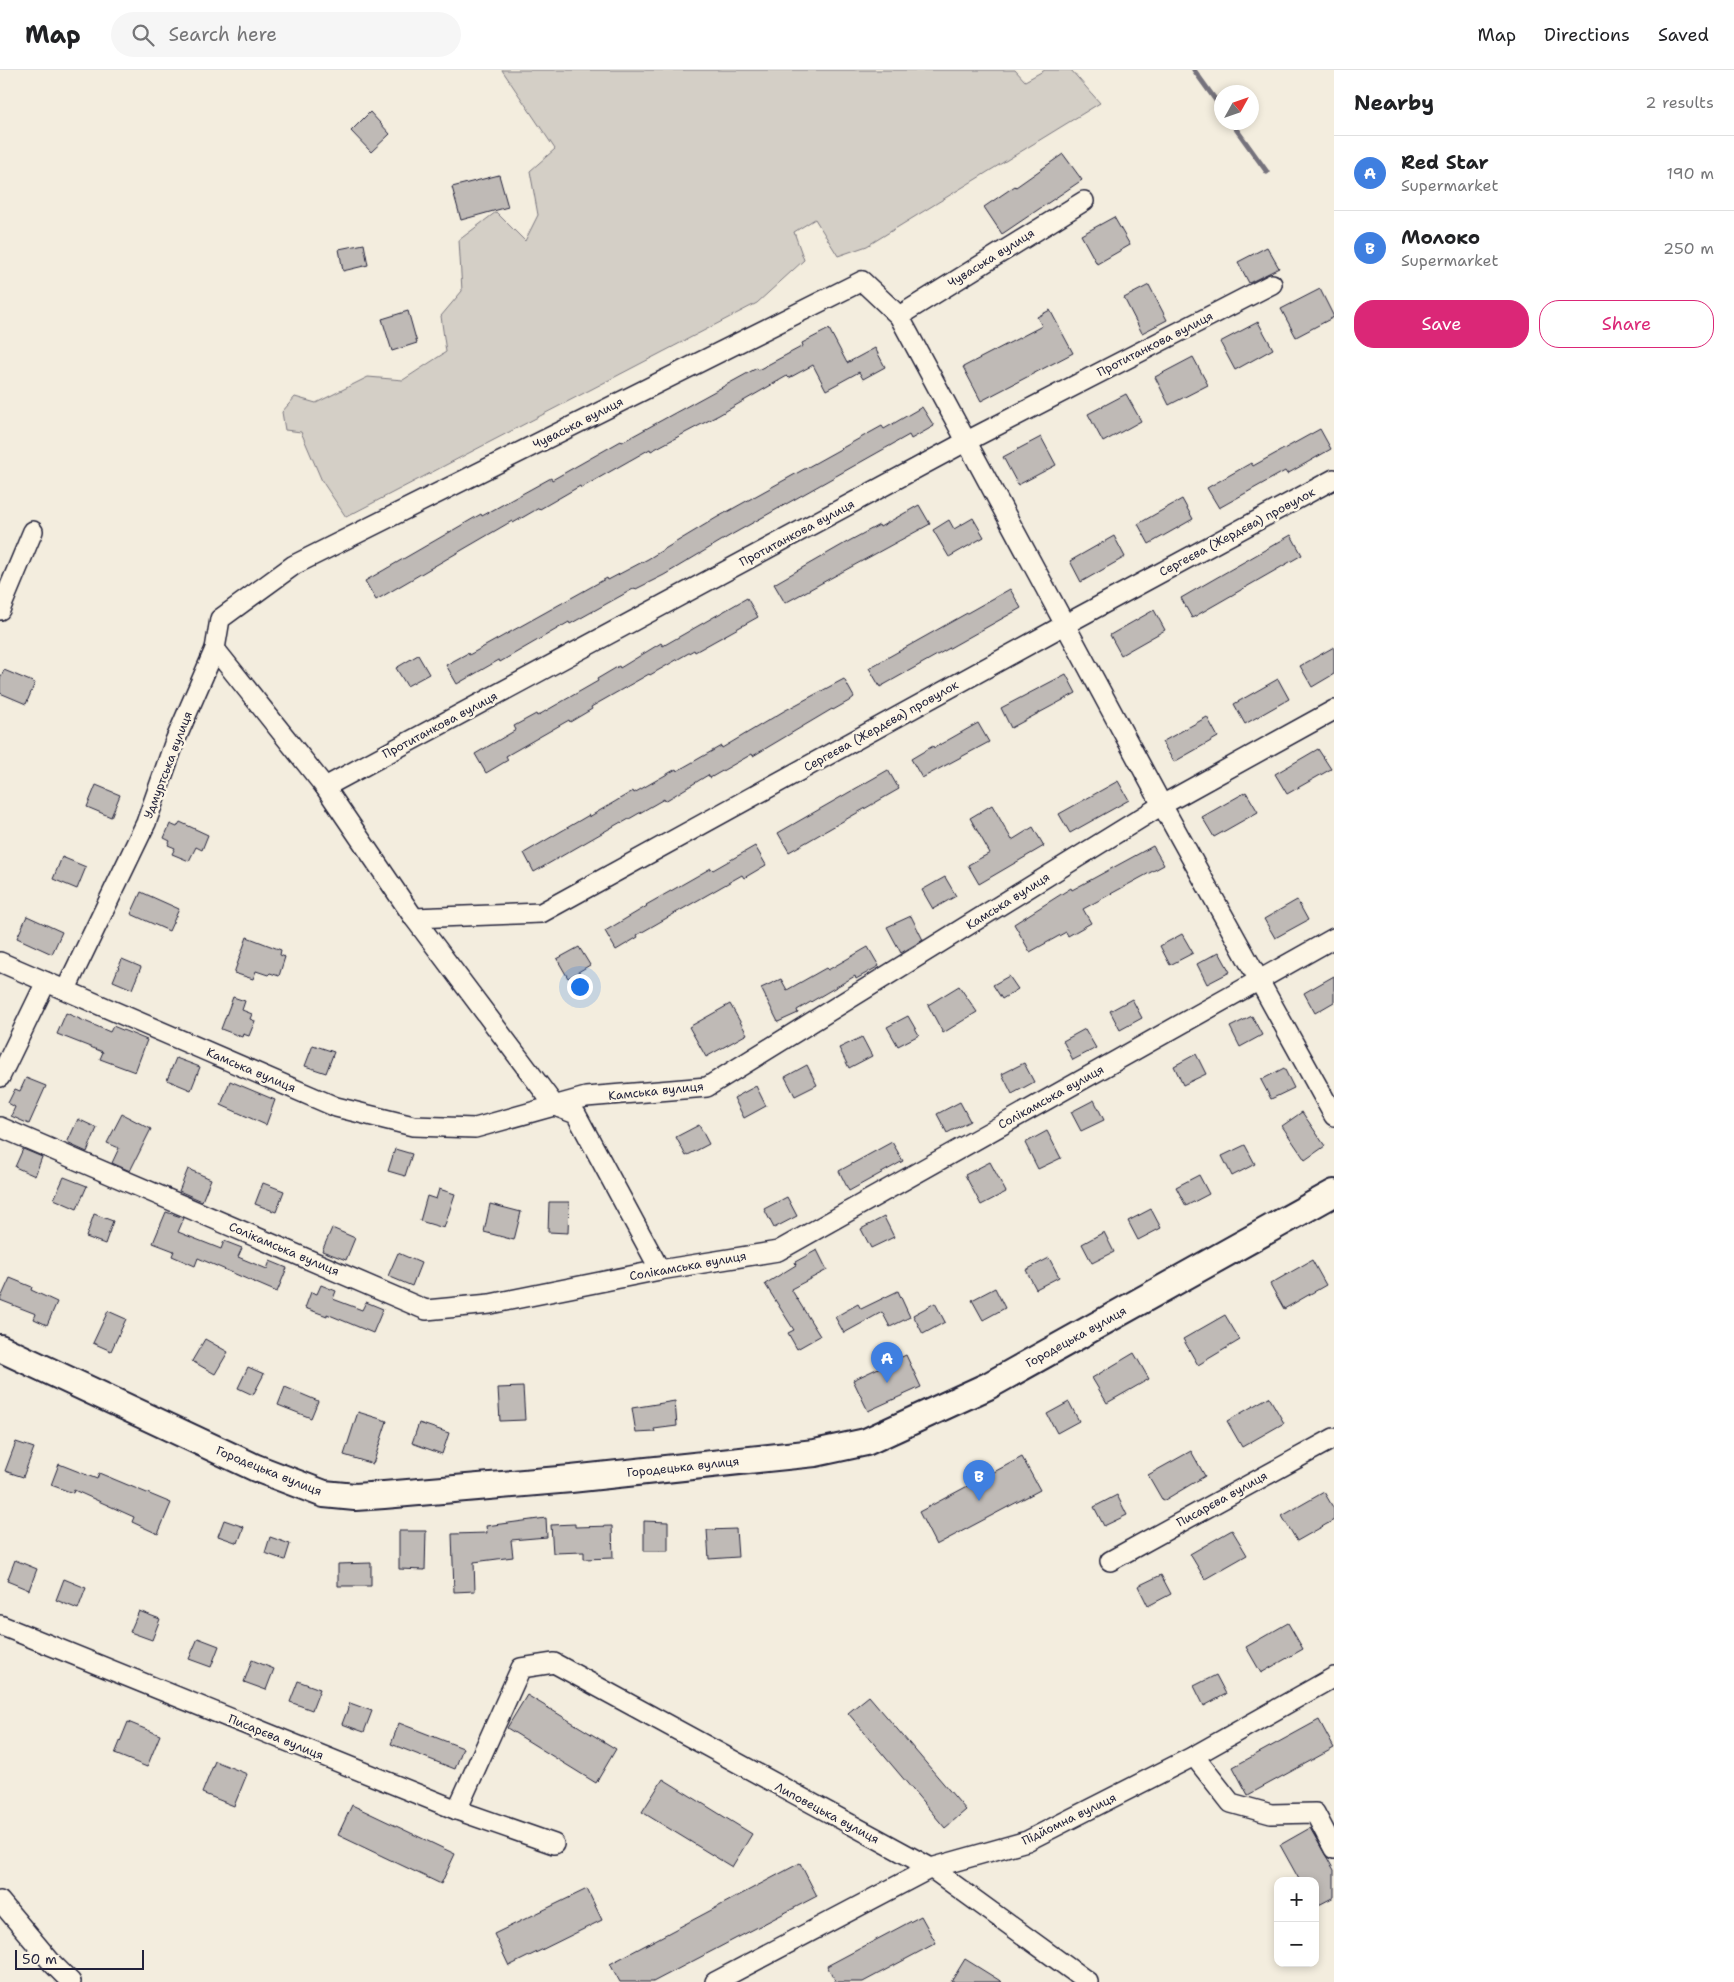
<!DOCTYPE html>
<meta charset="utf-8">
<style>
body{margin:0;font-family:"Shantell Sans",sans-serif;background:#f6f6f6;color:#202124}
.controls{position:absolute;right:15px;bottom:15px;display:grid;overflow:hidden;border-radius:10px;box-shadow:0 2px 8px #0003}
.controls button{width:45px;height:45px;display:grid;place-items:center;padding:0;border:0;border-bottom:1px solid #e0e0e0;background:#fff;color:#202124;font:25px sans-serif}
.compass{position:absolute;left:1214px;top:15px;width:45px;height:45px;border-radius:50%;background:#fff;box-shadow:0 2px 8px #0003;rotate:50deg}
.scale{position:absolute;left:15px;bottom:12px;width:129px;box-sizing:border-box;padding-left:5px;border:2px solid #22223b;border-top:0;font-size:14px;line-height:18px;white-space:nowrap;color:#22223b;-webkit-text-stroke:4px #fcf5e5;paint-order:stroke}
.you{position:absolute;left:579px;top:916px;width:18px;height:18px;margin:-12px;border:4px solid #fff;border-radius:50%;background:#1a73e8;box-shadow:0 0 0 8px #1a73e833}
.badge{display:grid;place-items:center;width:32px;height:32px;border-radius:50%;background:#db2777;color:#fff;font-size:16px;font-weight:700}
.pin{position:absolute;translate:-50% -41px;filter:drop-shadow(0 1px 2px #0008)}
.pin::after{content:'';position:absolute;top:26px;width:18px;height:15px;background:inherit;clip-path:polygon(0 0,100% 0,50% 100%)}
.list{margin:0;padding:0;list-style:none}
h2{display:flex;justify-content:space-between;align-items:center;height:65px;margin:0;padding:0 20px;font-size:21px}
h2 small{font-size:16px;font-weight:400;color:#757577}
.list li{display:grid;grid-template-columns:32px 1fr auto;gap:15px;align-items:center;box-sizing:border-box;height:75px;padding:0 20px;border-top:1px solid #e0e0e0}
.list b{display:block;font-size:19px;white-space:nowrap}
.list p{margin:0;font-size:16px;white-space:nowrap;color:#757577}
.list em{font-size:16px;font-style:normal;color:#757577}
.actions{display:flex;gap:10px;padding:15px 20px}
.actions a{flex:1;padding:11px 0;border:1px solid #db2777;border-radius:20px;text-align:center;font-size:18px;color:#db2777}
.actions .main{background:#db2777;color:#fff}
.icon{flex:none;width:28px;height:28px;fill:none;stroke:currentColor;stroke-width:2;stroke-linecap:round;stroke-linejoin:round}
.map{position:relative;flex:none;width:1334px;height:1912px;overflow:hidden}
header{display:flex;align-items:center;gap:30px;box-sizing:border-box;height:70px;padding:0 25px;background:#fff;border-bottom:1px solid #e0e0e0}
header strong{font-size:24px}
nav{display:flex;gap:28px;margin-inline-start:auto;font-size:18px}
.search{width:350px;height:45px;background:#f6f6f6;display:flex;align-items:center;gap:12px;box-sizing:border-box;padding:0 18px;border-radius:28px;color:#757577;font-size:19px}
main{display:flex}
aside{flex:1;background:#fff}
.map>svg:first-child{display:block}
.green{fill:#d4cfc6;stroke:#7b7880}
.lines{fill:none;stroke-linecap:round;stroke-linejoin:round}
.stream{stroke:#75727b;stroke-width:5}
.building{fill:#bfbab6;stroke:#22223b}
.street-casing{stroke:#22223b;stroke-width:22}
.secondary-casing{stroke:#22223b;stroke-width:30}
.street{stroke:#fcf5e5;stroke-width:19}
.secondary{stroke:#fcf5e5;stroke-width:26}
.labels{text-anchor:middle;stroke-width:5;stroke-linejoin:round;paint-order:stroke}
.street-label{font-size:12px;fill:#22223b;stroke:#fcf5e5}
</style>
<header>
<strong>Map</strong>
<div class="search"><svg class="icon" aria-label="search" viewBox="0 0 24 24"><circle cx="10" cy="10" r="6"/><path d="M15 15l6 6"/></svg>Search here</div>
<nav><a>Map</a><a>Directions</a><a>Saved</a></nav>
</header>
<main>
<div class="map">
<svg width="1334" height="1912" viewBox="0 0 1334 1912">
<rect width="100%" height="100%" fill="#f3edde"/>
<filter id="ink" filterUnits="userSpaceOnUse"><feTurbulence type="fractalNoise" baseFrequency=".02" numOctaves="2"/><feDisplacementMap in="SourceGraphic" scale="10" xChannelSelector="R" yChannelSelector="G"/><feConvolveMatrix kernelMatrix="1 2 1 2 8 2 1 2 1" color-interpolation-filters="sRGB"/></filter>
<g filter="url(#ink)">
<polygon class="green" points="502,0 1015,0 1025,11 1045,0 1071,0 1100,33 867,176 838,186 815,149 794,162 804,190 757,233 346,447 322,411 301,362 285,360 282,342 295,327 316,333 368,307 403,310 446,282 441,246 462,221 459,170 496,142 525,171 538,145 530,101 555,79"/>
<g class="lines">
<g class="stream">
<polyline points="1194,0 1222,39"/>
<polyline points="1231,52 1267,102"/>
</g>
</g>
<g class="building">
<polygon points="370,42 390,64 371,82 351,61"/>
<polygon points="1063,84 1082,110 1002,164 984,137 1015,116 1016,117"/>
<polygon points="499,105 508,137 461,150 452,117"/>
<polygon points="1114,147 1130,175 1097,194 1081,165"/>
<polygon points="364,174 368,195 343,201 339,179"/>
<polygon points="1267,177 1279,198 1249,213 1238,192"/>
<polygon points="1149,215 1167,250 1142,263 1124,228"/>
<polygon points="1320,219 1334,247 1296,267 1281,239"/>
<polygon points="1050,240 1073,283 981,331 963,297 1042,256 1037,247"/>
<polygon points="408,241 417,273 392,281 382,249"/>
<polygon points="1258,252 1273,279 1235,300 1220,272"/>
<polygon points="829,259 847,293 875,278 885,297 863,309 859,302 826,320 813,295 789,308 787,306 719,345 651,381 650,379 581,418 580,416 540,439 539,438 513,453 512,451 376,530 365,511 481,444 482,446 551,408 552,410 621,371 622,372 757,298 758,300 803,276 802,273"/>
<polygon points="1193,287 1208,315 1169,335 1155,307"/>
<polygon points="1126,324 1141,351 1103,372 1088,344"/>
<polygon points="922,337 934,356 911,369 909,365 731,465 664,505 636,519 635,518 570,554 569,552 500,592 499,590 457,614 446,595 468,583 469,585 607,508 608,510 648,489 716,448 882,356 884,359"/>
<polygon points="1320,359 1331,379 1287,404 1285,401 1219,438 1207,418 1251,393 1253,396"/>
<polygon points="1041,367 1056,395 1018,415 1003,387"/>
<polygon points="1182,429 1193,449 1149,474 1138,454"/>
<polygon points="919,435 930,454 785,533 774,514 849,471 879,455 880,457"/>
<polygon points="973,448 984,467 949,487 933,460 949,450 954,459"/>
<polygon points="1291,465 1302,485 1192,548 1181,528"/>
<polygon points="1114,466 1125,487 1081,512 1070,491"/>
<polygon points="1010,519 1021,538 880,617 869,598"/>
<polygon points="747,528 758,547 695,582 694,580 650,605 649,604 591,637 592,639 570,652 569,650 506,686 508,690 486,703 475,684 516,660 514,656 536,644 537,646 598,611 597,609 619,596 620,598 661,573 663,576"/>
<polygon points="1154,540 1165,560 1121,585 1110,565"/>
<polygon points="1334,577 1334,604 1312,617 1300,596"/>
<polygon points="418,585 429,604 407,616 396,598"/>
<polygon points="4,600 35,613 26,634 0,623 0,609"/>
<polygon points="1066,604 1076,623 1011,658 1001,638"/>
<polygon points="844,609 854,627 849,631 833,640 832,639 753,686 752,684 710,708 708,705 665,731 664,729 622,753 621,752 534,802 524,783 589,745 589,747 633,721 634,723 676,699 677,701 721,676 722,678 784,641"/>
<polygon points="1278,609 1289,629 1245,654 1234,634"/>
<polygon points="1207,647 1218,667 1174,692 1162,672"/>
<polygon points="978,653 989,672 922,708 911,689 933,676 934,678"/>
<polygon points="1318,679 1331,699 1287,724 1275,704"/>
<polygon points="888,700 899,719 789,782 778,763"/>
<polygon points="1118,711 1129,730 1070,763 1059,744"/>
<polygon points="96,715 120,725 111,747 87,737"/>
<polygon points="1246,722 1258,742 1214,767 1202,747"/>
<polygon points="992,735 1012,770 1033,757 1044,776 979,814 968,795 990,783 970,748"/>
<polygon points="180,752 208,765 202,780 196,777 189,791 172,784 175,778 168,775 170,771 164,768 170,754 177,757"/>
<polygon points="755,776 766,795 744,808 742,805 637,865 638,867 616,880 605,861 647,836 646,835 669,822 711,798 713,800"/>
<polygon points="1153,776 1164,795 1083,839 1091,853 1068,866 1066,862 1030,882 1014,854 1071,818 1072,820"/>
<polygon points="62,787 86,797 77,819 53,809"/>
<polygon points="945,807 956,826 933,839 922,820"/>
<polygon points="141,822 179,839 169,861 131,844"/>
<polygon points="1297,830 1308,850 1275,868 1264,849"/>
<polygon points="27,846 62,862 52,884 17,868"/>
<polygon points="911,846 923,870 901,883 887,857"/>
<polygon points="1182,864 1193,883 1170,895 1160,876"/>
<polygon points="247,867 281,880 280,885 285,887 279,906 270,903 268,905 256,901 253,909 234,903"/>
<polygon points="579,877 590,895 568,908 557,889"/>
<polygon points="868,877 879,896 856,909 855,906 797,940 798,943 778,952 761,918 781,909 787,920 826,898 828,900"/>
<polygon points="1219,882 1230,902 1207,914 1197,894"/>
<polygon points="122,889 141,897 132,919 113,911"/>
<polygon points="1009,906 1018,919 1002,929 993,915"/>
<polygon points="1334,906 1334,932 1315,943 1304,923"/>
<polygon points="959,916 977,942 943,963 928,935"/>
<polygon points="233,927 245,931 242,940 252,944 250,949 255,951 249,966 243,964 242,967 221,959"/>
<polygon points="1132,929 1142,948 1120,960 1110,941"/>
<polygon points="730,934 747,964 706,987 689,957"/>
<polygon points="66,943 110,962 113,956 147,970 135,1002 100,989 103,982 57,964"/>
<polygon points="908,946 919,965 898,976 887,957"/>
<polygon points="1252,946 1262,965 1240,977 1230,957"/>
<polygon points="1085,959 1096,978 1073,990 1063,971"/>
<polygon points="862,967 872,986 849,998 839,978"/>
<polygon points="313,975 334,982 326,1003 305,996"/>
<polygon points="1196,984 1206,1004 1183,1015 1174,996"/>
<polygon points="176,988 200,997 191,1020 167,1010"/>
<polygon points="1024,993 1034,1012 1012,1024 1002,1004"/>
<polygon points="807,995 817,1015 795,1026 785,1007"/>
<polygon points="1284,998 1294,1018 1271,1029 1261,1010"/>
<polygon points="26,1008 46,1016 29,1054 11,1046 15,1037 8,1033 15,1019 20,1021"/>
<polygon points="230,1011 275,1030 266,1055 221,1035"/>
<polygon points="756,1016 766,1036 744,1048 734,1028"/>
<polygon points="1094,1030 1104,1050 1081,1061 1071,1042"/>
<polygon points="960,1032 970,1051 947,1063 937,1044"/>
<polygon points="1302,1042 1325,1076 1305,1090 1282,1056"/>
<polygon points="122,1044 151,1059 130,1101 112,1093 119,1078 107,1073"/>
<polygon points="78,1049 97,1058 87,1082 67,1073"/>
<polygon points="699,1055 709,1074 686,1086 676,1067"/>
<polygon points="1047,1061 1061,1088 1038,1099 1025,1073"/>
<polygon points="892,1072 903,1091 849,1121 839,1101"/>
<polygon points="1245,1075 1255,1094 1232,1106 1222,1086"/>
<polygon points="23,1079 42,1087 35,1106 15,1097"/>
<polygon points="395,1079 412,1084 405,1106 388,1101"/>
<polygon points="990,1092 1006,1122 981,1135 965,1105"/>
<polygon points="188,1099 211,1109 202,1131 179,1121"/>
<polygon points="1199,1105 1209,1124 1186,1136 1176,1117"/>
<polygon points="64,1107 87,1116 77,1139 54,1129"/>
<polygon points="263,1113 284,1121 276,1142 255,1134"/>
<polygon points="439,1119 455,1124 444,1158 420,1151 427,1126 436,1129"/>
<polygon points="787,1127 797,1146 774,1158 764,1139"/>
<polygon points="549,1132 569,1132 568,1163 548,1162"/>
<polygon points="490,1134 521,1142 514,1170 484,1162"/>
<polygon points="1151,1139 1161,1158 1138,1170 1128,1151"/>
<polygon points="166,1142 184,1148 178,1162 221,1179 224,1171 242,1178 238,1187 267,1199 270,1191 287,1198 277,1222 198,1188 195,1196 172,1186 174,1181 153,1173"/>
<polygon points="94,1144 113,1151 105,1174 86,1167"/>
<polygon points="884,1147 894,1167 871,1178 861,1159"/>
<polygon points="332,1158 355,1168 346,1190 322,1181"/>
<polygon points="1104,1162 1114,1182 1092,1193 1082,1174"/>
<polygon points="817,1180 827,1200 791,1219 820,1266 797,1279 788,1263 794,1260 765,1214 796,1195 795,1192"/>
<polygon points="398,1183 421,1193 412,1216 388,1206"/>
<polygon points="1049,1188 1059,1207 1036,1219 1026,1200"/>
<polygon points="1312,1190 1326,1215 1284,1239 1270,1214"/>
<polygon points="10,1208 32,1217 31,1220 57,1232 47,1255 34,1249 36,1244 0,1230"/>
<polygon points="321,1215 336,1221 333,1229 362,1240 366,1232 383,1239 373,1263 327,1244 327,1246 305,1238 311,1222 317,1224"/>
<polygon points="995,1218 1005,1238 983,1250 972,1230"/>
<polygon points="898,1221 910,1247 890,1257 882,1242 844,1263 835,1247 858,1234 861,1239"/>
<polygon points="935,1233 945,1252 923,1264 913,1245"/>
<polygon points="108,1241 126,1249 111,1281 93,1273"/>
<polygon points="1225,1245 1240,1270 1198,1295 1183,1269"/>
<polygon points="205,1269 228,1282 215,1304 192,1291"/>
<polygon points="1134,1283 1149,1309 1107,1333 1092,1308"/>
<polygon points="906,1285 921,1317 868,1341 853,1310"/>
<polygon points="248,1297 264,1304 253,1325 238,1318"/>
<polygon points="285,1317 318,1331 311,1348 278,1335"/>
<polygon points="523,1317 525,1350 500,1351 498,1318"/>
<polygon points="1269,1327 1284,1353 1242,1377 1227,1351"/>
<polygon points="675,1331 677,1356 654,1359 655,1362 636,1363 632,1338"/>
<polygon points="1069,1332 1079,1351 1057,1363 1047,1344"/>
<polygon points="358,1342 387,1351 373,1394 344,1385"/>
<polygon points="419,1353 449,1363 442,1384 412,1373"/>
<polygon points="16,1372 34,1378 23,1407 5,1401"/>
<polygon points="1191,1381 1205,1406 1163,1431 1148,1405"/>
<polygon points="1022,1387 1040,1420 936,1475 919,1442"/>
<polygon points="59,1394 97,1409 99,1403 171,1433 158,1464 132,1452 134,1447 74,1420 73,1423 51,1415"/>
<polygon points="1324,1422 1334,1439 1334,1450 1297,1471 1282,1446"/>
<polygon points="1117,1425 1127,1445 1104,1456 1094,1437"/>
<polygon points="546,1448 547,1467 511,1470 513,1487 474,1492 475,1521 454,1522 452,1464 487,1463 486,1456"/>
<polygon points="224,1450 244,1457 238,1473 218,1466"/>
<polygon points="644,1451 668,1452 668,1481 644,1481"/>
<polygon points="575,1454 575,1457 612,1456 613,1488 584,1489 584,1482 553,1483 551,1455"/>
<polygon points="736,1459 738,1487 709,1489 707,1460"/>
<polygon points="1232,1460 1247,1485 1205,1509 1190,1484"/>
<polygon points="399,1461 426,1461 425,1500 399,1499"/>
<polygon points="270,1467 290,1474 285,1490 265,1483"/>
<polygon points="15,1490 37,1499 29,1520 7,1511"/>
<polygon points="371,1493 371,1516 338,1516 338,1494"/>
<polygon points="1161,1505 1171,1524 1148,1536 1138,1516"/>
<polygon points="64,1509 86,1518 78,1539 56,1530"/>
<polygon points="139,1541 160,1549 152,1570 130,1562"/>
<polygon points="1288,1553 1303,1579 1261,1603 1246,1577"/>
<polygon points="198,1568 219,1576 211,1597 189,1589"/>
<polygon points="252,1590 274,1599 266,1620 244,1612"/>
<polygon points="1216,1605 1226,1624 1204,1636 1194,1616"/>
<polygon points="298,1611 320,1619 312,1640 290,1632"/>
<polygon points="527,1625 616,1679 596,1713 507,1658"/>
<polygon points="869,1626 966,1740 945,1758 848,1643"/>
<polygon points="350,1633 372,1641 364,1662 342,1654"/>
<polygon points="1319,1650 1334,1678 1248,1725 1233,1697"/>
<polygon points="128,1652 160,1665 147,1697 115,1684"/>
<polygon points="399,1653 463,1678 455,1699 391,1674"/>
<polygon points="215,1691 247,1704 234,1736 202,1723"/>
<polygon points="663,1709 752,1764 732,1797 642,1742"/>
<polygon points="352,1735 455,1784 441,1814 338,1765"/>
<polygon points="1310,1758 1334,1800 1334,1827 1315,1837 1315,1811 1300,1811 1280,1775"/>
<polygon points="800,1793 817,1826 653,1912 620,1912 610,1894"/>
<polygon points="587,1819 602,1850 509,1896 494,1864"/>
<polygon points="921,1846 936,1873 863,1912 836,1912 827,1896"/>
<polygon points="965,1889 1002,1912 951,1912"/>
</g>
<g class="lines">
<defs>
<g id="street">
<polyline points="899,246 1084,131"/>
<polyline points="0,540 33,461"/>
<polyline points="215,579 325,717 414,848 555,1036 576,1044 660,1200"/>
<polyline points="325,717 967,371 1272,214"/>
<polyline points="414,848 541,843 1066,554 1334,409"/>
<polyline points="0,892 336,1037 413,1056 475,1058 586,1027 707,1017 1162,735 1334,640"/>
<polyline points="66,919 146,753 175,671 215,579 220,549 294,495 862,211 899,246 1162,735 1334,1046"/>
<polyline points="0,1007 46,912"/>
<polyline points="0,1057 426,1240 490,1234 660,1200 778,1181 1334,868"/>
<polyline points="1110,1491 1334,1368"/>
<polyline points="0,1555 457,1740 554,1774"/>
<polyline points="1194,1686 1231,1733 1271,1744 1315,1743 1334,1779"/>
<polyline points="457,1740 521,1598 554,1593 931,1798 1088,1912"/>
<polyline points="0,1831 52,1893 71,1912"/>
<polyline points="715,1912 931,1798 1027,1771 1194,1686 1334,1607"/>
</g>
<polyline id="secondary" points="0,1278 256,1398 324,1424 355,1427 384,1425 571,1409 815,1383 866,1372 988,1316 1334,1123"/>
</defs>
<use href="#street" class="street-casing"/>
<use href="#secondary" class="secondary-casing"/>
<use href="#street" class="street"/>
<use href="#secondary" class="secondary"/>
</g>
</g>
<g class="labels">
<g class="street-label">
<text transform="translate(991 188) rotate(-32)" y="4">Чуваська вулиця</text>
<text transform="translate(1155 274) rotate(-27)" y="4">Протитанкова вулиця</text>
<text transform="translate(578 353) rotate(-27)" y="4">Чуваська вулиця</text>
<text transform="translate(1237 462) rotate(-28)" y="4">Сергеєва (Жердєва) провулок</text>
<text transform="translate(797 463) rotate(-28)" y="4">Протитанкова вулиця</text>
<text transform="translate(440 655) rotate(-28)" y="4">Протитанкова вулиця</text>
<text transform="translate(881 656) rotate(-29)" y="4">Сергеєва (Жердєва) провулок</text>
<text transform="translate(168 695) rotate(-69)" y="4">Удмуртська вулиця</text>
<text transform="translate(1008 831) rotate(-32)" y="4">Камська вулиця</text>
<text transform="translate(251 1000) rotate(23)" y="4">Камська вулиця</text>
<text transform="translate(656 1021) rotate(-6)" y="4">Камська вулиця</text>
<text transform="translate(1051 1027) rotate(-29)" y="4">Солікамська вулиця</text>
<text transform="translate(284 1179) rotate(23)" y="4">Солікамська вулиця</text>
<text transform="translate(688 1196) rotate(-10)" y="4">Солікамська вулиця</text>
<text transform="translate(1076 1267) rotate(-29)" y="4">Городецька вулиця</text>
<text transform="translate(683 1397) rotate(-6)" y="4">Городецька вулиця</text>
<text transform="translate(269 1401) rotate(22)" y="4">Городецька вулиця</text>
<text transform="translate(1222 1429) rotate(-29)" y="4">Писарєва вулиця</text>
<text transform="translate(276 1667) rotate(22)" y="4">Писарєва вулиця</text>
<text transform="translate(827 1743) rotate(28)" y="4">Липовецька вулиця</text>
<text transform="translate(1069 1749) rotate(-26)" y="4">Підйомна вулиця</text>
</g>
</g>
</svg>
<div class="controls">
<button>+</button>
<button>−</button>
</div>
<svg class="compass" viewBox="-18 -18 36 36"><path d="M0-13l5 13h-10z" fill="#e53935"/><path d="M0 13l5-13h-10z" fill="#757577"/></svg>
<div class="scale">50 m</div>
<div class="you"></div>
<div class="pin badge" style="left:887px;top:1313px;background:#3f7fe0">A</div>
<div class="pin badge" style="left:979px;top:1431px;background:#3f7fe0">B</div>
</div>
<aside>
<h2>Nearby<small>2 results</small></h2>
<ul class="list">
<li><span class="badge" style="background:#3f7fe0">A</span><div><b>Red Star</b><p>Supermarket</p></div><em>190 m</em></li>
<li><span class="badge" style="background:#3f7fe0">B</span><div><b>Молоко</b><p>Supermarket</p></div><em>250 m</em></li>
</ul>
<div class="actions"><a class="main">Save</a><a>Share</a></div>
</aside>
</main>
